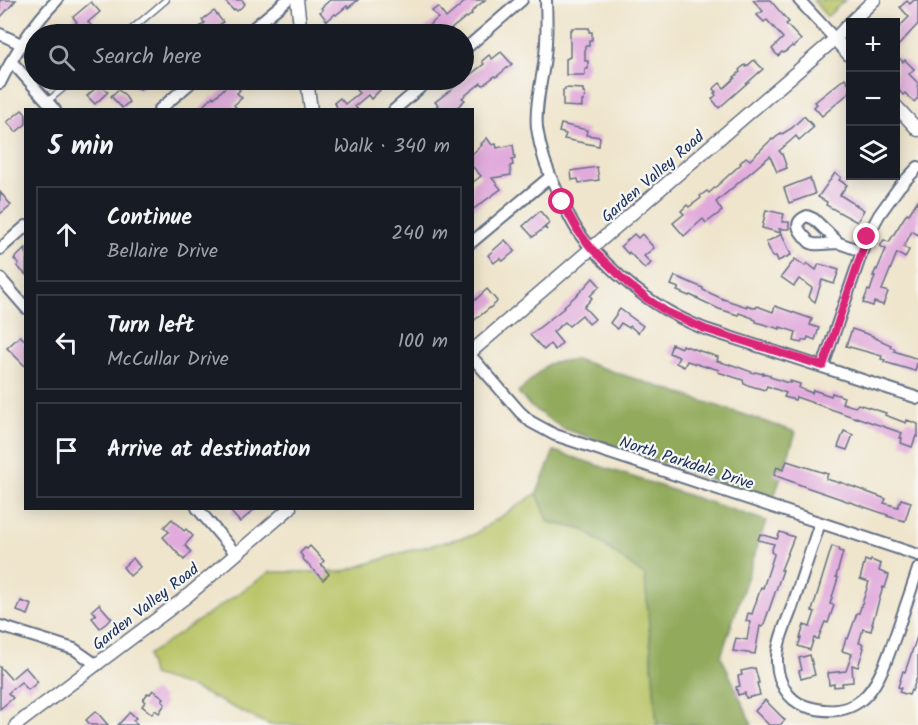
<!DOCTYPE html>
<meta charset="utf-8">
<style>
body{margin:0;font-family:Kalam,sans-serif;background:#242831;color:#f1f3f6}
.controls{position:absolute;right:18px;top:18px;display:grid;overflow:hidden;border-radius:0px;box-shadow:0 3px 15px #0003}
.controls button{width:54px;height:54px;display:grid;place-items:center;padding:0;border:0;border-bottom:2px solid #363941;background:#171b24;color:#f1f3f6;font:30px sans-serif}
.stop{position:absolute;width:18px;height:18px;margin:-14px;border:4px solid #db2777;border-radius:50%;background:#fff}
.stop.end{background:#db2777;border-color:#fff;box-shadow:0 2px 6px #0008}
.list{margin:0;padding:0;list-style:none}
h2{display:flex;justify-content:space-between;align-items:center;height:78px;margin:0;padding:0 24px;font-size:26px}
h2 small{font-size:20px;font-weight:400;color:#9ea1a6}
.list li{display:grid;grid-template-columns:39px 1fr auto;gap:18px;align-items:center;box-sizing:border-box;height:96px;margin:0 12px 12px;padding:0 12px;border:2px solid #363941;border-radius:0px}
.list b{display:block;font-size:22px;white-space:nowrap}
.list p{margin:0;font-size:20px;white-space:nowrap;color:#9ea1a6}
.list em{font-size:20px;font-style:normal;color:#9ea1a6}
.icon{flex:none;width:33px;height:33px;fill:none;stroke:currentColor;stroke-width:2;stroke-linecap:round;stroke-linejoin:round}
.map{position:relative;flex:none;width:918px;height:725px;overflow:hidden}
.search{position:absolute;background:#171b24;box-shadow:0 3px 15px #0003;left:24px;top:24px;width:450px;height:66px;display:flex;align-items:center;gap:15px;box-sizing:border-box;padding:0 21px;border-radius:33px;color:#9ea1a6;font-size:22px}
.panel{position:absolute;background:#171b24;box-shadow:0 3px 15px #0003;left:24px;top:108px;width:450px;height:402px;border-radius:0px}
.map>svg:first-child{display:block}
.green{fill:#b9c567;stroke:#6a7a62;stroke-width:1.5}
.forest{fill:#92aa5c;stroke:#566c5d;stroke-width:1.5}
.building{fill:#e1aadc}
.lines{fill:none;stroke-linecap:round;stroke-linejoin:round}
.service-casing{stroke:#656f84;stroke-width:8}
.minor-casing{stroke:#656f84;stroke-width:14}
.tertiary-casing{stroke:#656f84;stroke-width:15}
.service{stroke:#fff;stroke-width:5}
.minor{stroke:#fff;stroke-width:10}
.tertiary{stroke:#fff;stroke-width:12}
.route{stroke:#db2777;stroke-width:8}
.labels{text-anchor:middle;stroke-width:4.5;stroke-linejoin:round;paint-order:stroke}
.street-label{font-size:16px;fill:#1b2f5e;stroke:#f6f6f2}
</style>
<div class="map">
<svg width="918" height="725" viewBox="0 0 918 725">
<rect width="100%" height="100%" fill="#f6f6f2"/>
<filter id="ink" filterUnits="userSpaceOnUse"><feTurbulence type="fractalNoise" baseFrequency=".0167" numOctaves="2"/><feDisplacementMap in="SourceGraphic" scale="12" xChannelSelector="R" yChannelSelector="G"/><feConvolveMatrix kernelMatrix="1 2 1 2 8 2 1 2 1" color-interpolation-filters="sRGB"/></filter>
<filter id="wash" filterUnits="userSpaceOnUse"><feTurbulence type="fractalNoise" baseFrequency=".008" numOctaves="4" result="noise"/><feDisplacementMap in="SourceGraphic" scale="24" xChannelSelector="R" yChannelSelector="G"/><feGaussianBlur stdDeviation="1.35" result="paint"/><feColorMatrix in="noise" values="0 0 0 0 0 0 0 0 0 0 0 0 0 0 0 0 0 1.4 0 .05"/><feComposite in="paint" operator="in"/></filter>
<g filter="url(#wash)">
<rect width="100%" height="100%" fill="#efe5cc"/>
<g class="green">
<polygon points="813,0 845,0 827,17"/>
<polygon points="537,493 549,522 584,530 645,576 657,725 270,725 191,687 152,675 148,655 270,572 342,572 408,551 473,535"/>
</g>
<g class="forest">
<polygon points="575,359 796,432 773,500 562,428 530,406 518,392 548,364"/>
<polygon points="554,451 766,521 721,656 752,725 657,725 645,576 584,530 549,522 537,493"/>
</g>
<g id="blocks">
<g class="building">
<polygon points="0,0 16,0 0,18"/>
<polygon points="224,0 242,0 245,4 237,11 235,9 233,10"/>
<polygon points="330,0 358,0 348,8 347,6 336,15 335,14 327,21 320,12 323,10 321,8"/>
<polygon points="467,0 485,0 474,9 471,13 472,14 467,18 466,17 445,34 427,34 423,30 438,18 432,11 438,7 446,18"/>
<polygon points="753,0 770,0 789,22 786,24 801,40 793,47 792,46 784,53 782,52 778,56 772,49 783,38 767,20 764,22 757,15 763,11"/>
<polygon points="914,0 918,0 918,24 896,48 896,24 899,27 909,17 900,7 907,1 910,4"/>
<polygon points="91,2 100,12 88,22 99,34 63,34 77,22 73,17"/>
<polygon points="214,11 223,22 206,34 190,34 205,23 202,20"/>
<polygon points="572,28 589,28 589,32 592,32 592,40 589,40 589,46 585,46 585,61 588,61 588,69 585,69 585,75 566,75 566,59 570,57 570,30 572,30"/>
<polygon points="501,52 512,64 496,77 495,76 483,85 481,83 462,98 465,100 454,110 433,110 438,105 435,102 484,64 482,61 489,55 492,59"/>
<polygon points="896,55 903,62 905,60 914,69 909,74 918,83 918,98 914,102 905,93 903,95 896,87"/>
<polygon points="754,60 763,69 719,108 712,99 716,95 714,93 716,92 713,89 720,83 724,88 735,78 734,77 740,72 739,70 745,65 746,67"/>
<polygon points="845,78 850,85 850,92 822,116 814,107 817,104 815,102"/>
<polygon points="129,80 152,80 139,90 137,87 136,88"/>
<polygon points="373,80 378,80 384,86 371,99 368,95 355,106 358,110 339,110 334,103 340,98 345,104 359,93 356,90 366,81 368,84"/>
<polygon points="230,83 231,85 234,83 240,90 237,93 242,98 234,105 238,110 199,110 213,96 214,98"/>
<polygon points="100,84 108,92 95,104 87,96"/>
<polygon points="565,88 583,89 583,93 585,93 584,101 582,101 582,107 563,106 563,90 565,90"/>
<polygon points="118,90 124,94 129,102 122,108 111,96"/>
<polygon points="22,110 26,114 26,124 16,132 7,122"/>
<polygon points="804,116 814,127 799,140 796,136 779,151 782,154 787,168 777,172 770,156 716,202 722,211 706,223 703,219 684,236 673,223 684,214 681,211 687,205 689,207 701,198 700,196 707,191 709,193 741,164 740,163 746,157 750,160 772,139 773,140 781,133 782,134 792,128"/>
<polygon points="561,124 587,130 586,135 600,137 599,146 564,139 566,134 559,132"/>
<polygon points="487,138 492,145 496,144 497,148 513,145 515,159 512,160 513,165 510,166 511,175 492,178 501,189 472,210 472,183 481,176 472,166 472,154 482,145 481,144"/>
<polygon points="597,167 599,180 579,183 578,179 572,180 571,171"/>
<polygon points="835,173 841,177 839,180 847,185 840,195 864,210 857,222 826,205 827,202 818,197"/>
<polygon points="810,178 815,194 789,203 784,188"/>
<polygon points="0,192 11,205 0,214"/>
<polygon points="918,200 918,235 912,231 904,247 909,250 905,258 897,253 882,290 888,292 883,305 874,302 873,306 863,303 868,290 870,291 875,276 873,276 876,269 877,270 886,249 880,246 884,240 889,242 907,213 909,214"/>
<polygon points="766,210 784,214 782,222 789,222 789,229 779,229 781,233 762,228"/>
<polygon points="540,211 550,223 545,227 547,230 544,228 533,237 523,226"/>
<polygon points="634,234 638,238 642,234 654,248 644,256 651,263 645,269 629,252 628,254 621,246"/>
<polygon points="782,234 791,255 778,261 776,256 773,257 766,242"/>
<polygon points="505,240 515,251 503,261 500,258 494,263 488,255"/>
<polygon points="26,248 26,275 17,266 19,264 14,259"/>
<polygon points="795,259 805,266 807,263 816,270 819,264 839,270 834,284 822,280 815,302 809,297 812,288 799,279 794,286 781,277"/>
<polygon points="675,276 703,288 703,290 723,299 747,307 747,305 756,308 757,306 773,312 775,306 812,319 810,325 819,328 815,340 808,337 807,340 803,340 801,343 794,341 796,332 780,327 780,329 756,322 756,320 753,319 753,318 739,313 738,315 719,309 690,295 689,296 677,291 679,288 671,285"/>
<polygon points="593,278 600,286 590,296 592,298 584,307 595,319 589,324 582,315 569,326 565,322 553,332 562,343 555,350 550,344 544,350 530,335 564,308 563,307 580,292"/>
<polygon points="487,289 497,301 496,303 472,322 472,303"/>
<polygon points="620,309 643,326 638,333 630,326 629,328 621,323 617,329 610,323"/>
<polygon points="852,329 873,336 873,337 891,345 890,347 895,349 894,351 918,359 915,371 884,362 885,360 881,359 882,356 846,346"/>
<polygon points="20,336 26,341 26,367 7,348"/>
<polygon points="672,344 681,348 682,345 718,357 717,361 730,365 730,364 754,373 755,372 763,374 763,373 770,375 770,377 785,382 790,383 790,381 800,384 799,388 812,393 813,390 831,396 832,393 844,397 842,403 855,407 858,404 886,413 885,415 906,423 907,420 918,424 918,437 916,436 912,447 901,443 902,438 900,438 902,433 856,417 856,418 796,397 795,400 784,397 786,393 767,386 765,390 744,384 743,380 718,372 719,370 706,366 706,367 687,361 684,367 676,363 679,357 669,353"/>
<polygon points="844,431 853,435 847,450 838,447"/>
<polygon points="787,461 828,474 826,479 840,483 840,482 886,499 884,503 898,507 901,499 911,502 905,521 887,516 888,515 806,487 774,475 777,467 783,470"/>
<polygon points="235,508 256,508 240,522 231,512"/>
<polygon points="172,519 184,531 186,529 193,536 185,545 191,552 184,560 163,537 169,532 164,527"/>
<polygon points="780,532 794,537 781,570 783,570 763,627 760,626 755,654 733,651 736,638 747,640 750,622 746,621 748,613 752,614 761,587 763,588 774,555 774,554 771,552 774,544 758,540 760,534 777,539"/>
<polygon points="310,546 324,561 321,564 329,574 323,580 302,558 303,557 300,553 305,548 307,549"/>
<polygon points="832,546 840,549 839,551 843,552 836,577 838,578 830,604 834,605 828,623 825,622 818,639 814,638 810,650 798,646 801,638 800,638 804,625 810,627 815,612 812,611"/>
<polygon points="133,558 140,567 130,576 123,567"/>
<polygon points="865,560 870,562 871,560 881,564 879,571 889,575 885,588 883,587 872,624 873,624 871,631 863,629 859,643 863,644 862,647 864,648 858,667 852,665 853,682 842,683 842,686 834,687 834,684 829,685 828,673 846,671 852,654 842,651 846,638 848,639 857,613 859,613 869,582 860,579"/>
<polygon points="21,601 32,605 28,615 17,611"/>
<polygon points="99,604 112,619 100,628 92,618 96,615 92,610"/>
<polygon points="917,637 918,638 918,675 912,691 911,690 909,695 899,692 901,688 898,687 903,671 905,672"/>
<polygon points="810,655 815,675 801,679 799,671 802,670 799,658"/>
<polygon points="0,667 11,679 25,667 38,682 28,690 21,682 8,693 13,698 0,709"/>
<polygon points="755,668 759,683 757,683 760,695 746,698 745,693 738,695 736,687 740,686 738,676 742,675 741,671"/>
<polygon points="153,690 164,698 162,701 165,704 159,713 155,710 152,714 142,706 145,702 143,700 148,693 150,694"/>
<polygon points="765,700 785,720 780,725 769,725 755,711"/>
<polygon points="96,711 108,725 91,725 86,720"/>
<polygon points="130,712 136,718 133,720 138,725 118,725"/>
</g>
</g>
</g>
<g filter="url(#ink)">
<use href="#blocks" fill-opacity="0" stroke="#656f84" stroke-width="1.5"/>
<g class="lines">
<defs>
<g id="service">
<polyline points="126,34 166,0"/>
<polyline points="48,101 73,80"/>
</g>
<g id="minor">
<path d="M546 0C547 22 547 43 544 64 541 85 535 106 537 128 540 150 548 173 558 193 564 206 571 221 579 233 588 246 599 256 610 267 638 294 669 315 705 329L918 398"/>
<polyline points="799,0 835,39"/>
<polyline points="0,34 21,44"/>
<polyline points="246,34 287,0"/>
<polyline points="464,50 522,0"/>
<polyline points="11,61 55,110"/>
<path d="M0 83C15 52 33 24 57 0"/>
<polyline points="159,110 194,80"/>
<polyline points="394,110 429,80"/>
<polyline points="472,242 550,177"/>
<path d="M839 243C831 243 821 245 814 244 809 243 809 242 806 238 798 230 793 222 807 216L814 219 839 243 861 251"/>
<polyline points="0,249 26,226"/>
<polyline points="0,278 26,308"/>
<polyline points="472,357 520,412 531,422 555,435 918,555"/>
<polyline points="823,366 867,237 879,215 899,187 918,167"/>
<polyline points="197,508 236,554"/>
<path d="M820 523C810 552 801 581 791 610 785 626 776 645 777 663 778 681 787 700 805 706 865 725 880 680 896 634 903 613 911 591 918 569"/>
<polyline points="0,626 74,649 97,665"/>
</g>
<g id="tertiary">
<polyline points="297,0 301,34"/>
<polyline points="851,22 874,0"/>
<polyline points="835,39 850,56"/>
<polyline points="307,80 311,110"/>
<polyline points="896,106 918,130"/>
<polyline points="472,351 835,39 850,23"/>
<polyline points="16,725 186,597 290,508"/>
</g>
</defs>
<use href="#service" class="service-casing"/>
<use href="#minor" class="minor-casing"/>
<use href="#tertiary" class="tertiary-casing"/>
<use href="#service" class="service"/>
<use href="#minor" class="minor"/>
<use href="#tertiary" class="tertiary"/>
</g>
</g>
<g class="lines" filter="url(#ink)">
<polyline class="route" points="562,202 578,231 592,249 627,283 646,298 667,312 705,329 823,366 867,237"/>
</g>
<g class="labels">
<g class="street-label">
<text transform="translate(652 176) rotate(-41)" y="6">Garden Valley Road</text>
<text transform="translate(687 462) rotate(18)" y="6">North Parkdale Drive</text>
<text transform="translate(145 606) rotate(-38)" y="6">Garden Valley Road</text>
</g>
</g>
</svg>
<div class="controls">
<button>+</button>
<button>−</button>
<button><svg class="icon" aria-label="layers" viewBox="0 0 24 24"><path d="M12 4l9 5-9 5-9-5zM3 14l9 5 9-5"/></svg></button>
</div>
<div class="stop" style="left:562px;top:202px"></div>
<div class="stop end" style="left:867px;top:237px"></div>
<div class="search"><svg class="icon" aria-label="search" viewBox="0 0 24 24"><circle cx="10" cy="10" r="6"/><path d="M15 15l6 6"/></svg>Search here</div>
<section class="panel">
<h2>5 min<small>Walk · 340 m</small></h2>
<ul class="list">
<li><svg class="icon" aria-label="ahead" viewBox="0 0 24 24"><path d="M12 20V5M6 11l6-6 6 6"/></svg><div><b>Continue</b><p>Bellaire Drive</p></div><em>240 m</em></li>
<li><svg class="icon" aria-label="left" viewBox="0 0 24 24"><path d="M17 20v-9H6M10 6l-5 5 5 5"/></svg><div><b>Turn left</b><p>McCullar Drive</p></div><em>100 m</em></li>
<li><svg class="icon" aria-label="arrive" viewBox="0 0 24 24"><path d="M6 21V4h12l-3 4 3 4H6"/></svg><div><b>Arrive at destination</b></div></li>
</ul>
</section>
</div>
